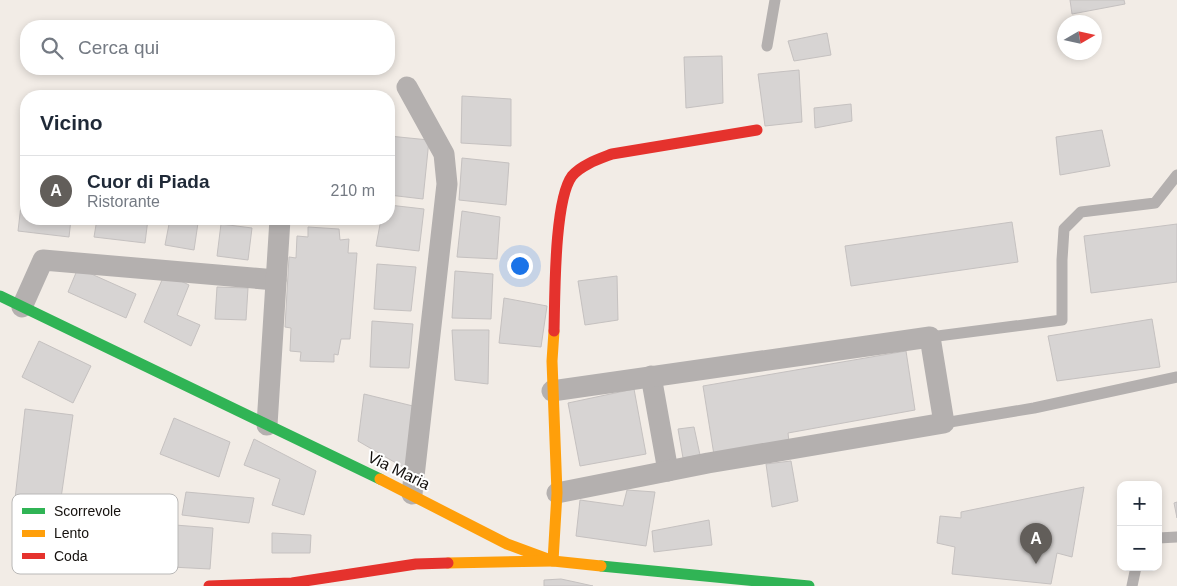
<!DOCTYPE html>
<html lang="it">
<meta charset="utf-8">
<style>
body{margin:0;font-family:Arial,sans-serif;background:#f6f6f7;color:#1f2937}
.controls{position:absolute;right:15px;bottom:15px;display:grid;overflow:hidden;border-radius:10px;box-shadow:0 2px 8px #0003}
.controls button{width:45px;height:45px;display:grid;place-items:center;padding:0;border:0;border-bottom:1px solid #e0e1e3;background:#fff;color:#1f2937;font:25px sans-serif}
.compass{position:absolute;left:1057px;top:15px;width:45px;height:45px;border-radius:50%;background:#fff;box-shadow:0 2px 8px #0003;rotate:81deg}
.you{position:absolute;left:519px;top:265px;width:18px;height:18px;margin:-12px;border:4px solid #fff;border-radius:50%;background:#1a73e8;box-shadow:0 0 0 8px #1a73e833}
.badge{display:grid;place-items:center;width:32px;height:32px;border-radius:50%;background:#625e5a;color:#fff;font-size:16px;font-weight:700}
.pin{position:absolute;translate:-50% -41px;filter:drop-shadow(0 1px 2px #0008)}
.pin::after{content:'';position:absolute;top:26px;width:18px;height:15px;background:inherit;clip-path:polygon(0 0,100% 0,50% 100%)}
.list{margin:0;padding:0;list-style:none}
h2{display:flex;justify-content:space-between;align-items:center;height:65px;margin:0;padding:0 20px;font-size:21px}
h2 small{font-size:16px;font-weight:400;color:#747a83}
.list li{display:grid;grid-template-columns:32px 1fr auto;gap:15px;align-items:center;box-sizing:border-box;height:70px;padding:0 20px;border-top:1px solid #e0e1e3}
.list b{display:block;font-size:19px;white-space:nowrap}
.list p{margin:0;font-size:16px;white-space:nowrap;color:#747a83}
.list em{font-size:16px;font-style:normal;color:#747a83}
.icon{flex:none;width:28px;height:28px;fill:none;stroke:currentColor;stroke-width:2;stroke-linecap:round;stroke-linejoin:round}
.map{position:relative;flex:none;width:1177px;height:586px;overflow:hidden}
.search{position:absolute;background:#fff;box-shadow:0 2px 8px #0003;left:20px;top:20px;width:375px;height:55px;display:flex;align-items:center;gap:12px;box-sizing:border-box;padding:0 18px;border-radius:20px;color:#747a83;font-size:19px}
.panel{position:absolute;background:#fff;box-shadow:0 2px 8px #0003;left:20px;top:90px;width:375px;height:135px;border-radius:20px}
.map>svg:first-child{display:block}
.building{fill:#d7d4d3;stroke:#c5c1c0}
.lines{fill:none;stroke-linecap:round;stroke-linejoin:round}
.lane{stroke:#b4b0af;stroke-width:11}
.street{stroke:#b4b0af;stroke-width:21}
.fast{stroke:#30b455;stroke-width:11}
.slow{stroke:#ff9f0a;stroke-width:11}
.jam{stroke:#e5322d;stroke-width:11}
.labels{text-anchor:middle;stroke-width:4;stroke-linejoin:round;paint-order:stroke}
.street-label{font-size:16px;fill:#15110e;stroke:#fff}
.key{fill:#fff;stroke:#b9b8b7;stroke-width:1}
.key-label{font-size:14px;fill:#15110e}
</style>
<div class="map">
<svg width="1177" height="586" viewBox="0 0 1177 586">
<rect width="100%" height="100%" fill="#f2ece6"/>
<g class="building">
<polygon points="1070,0 1124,0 1125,4 1072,14"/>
<polygon points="827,33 831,55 794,61 788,41"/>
<polygon points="722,56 723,103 686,108 684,57"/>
<polygon points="799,70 802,122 765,126 758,74"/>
<polygon points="462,96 511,99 511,146 461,143"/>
<polygon points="851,104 852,121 815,128 814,108"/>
<polygon points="1102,130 1110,166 1060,175 1056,137"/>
<polygon points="389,136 429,140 423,199 389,195"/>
<polygon points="462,158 509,163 506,205 459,200"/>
<polygon points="22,197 26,197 26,219 71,219 69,237 18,231"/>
<polygon points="389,205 424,209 419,251 376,246 381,219 389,219"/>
<polygon points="462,211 500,217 497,259 457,257"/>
<polygon points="97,219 148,219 145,243 94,237"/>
<polygon points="170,219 198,223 194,250 165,245"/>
<polygon points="1012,222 1018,262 851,286 845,246"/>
<polygon points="221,224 252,228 248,260 217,256"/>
<polygon points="1177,224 1177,282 1091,293 1084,236"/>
<polygon points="308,227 339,229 340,240 349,239 348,253 357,253 350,339 341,339 338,355 334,354 334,362 300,361 301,352 290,351 291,328 285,327 289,257 296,258 297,236 308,237"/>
<polygon points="377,264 416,267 411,311 374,309"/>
<polygon points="78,268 136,294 126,318 68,292"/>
<polygon points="455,271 493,274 491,319 452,318"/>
<polygon points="165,273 189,285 177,315 200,325 191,346 144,322"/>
<polygon points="617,276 618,320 585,325 578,281"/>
<polygon points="217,287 248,288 246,320 215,319"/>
<polygon points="504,298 547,306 541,347 499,343"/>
<polygon points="1152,319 1160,367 1057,381 1048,336"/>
<polygon points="372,321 413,324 409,368 370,367"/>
<polygon points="452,330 489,330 488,384 455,380"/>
<polygon points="39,341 91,366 73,403 22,377"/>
<polygon points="906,351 915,410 788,433 789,442 714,455 703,386"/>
<polygon points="634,389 646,454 580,466 568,403"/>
<polygon points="364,394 417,407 408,470 358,441"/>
<polygon points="25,409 73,415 58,519 13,517"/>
<polygon points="174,418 230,442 219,477 160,454"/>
<polygon points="694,427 700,455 683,458 678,429"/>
<polygon points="254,439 316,471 304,515 272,505 280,479 244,465"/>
<polygon points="791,461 798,501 772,507 766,464"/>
<polygon points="1084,487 1072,557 1057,553 1051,584 952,574 955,547 937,543 940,516 961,518 961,512"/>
<polygon points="627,490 655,492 646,546 576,536 580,500 623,506"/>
<polygon points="186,492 254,498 249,523 182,515"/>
<polygon points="1177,502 1177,518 1174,503"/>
<polygon points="709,520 712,545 654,552 652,531"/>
<polygon points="175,525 213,528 210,569 171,567"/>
<polygon points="272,533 311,535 310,553 272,553"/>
<polygon points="561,579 575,582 593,586 544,586 544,580"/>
</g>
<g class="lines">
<g class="lane">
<polyline points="767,46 775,0"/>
<polyline points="930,337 1062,320 1062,260 1064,229 1081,212 1155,203 1177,175"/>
<polyline points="944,423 1034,408 1177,377"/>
<polyline points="1158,538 1177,537"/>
<polyline points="1132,586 1136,567"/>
</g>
<g class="street">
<polyline points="407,87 444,154 447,184 412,494"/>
<polyline points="22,307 43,260 276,280"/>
<polyline points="651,376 668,471"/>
<polyline points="552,391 930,337 944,423 708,463 557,493"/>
<polyline points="267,425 280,219"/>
</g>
<g class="fast">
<polyline points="0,296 380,479"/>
<polyline points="601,566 809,586"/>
</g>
<g class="slow">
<polyline points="380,479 507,544 553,561 601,566"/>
<polyline points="448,563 553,561 557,493 552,361 554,331"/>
</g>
<g class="jam">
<path d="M554 331C555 297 554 200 572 176 581 165 599 159 612 154L757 130"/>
<polyline points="209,586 292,583 416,564 448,563"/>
</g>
</g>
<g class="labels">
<g class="street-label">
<text transform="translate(399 470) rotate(26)" y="6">Via Maria</text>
</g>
</g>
<rect x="12" y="494" width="166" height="80" rx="8" class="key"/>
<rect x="22" y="508" width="23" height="6" fill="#30b455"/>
<rect x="22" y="530" width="23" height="7" fill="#ff9f0a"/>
<rect x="22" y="553" width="23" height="6" fill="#e5322d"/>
<g class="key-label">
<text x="54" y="516">Scorrevole</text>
<text x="54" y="538">Lento</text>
<text x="54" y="561">Coda</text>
</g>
</svg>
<div class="controls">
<button>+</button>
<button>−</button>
</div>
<svg class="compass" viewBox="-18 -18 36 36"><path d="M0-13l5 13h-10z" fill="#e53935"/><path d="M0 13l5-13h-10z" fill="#747a83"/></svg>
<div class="you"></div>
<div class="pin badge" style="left:1036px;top:564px">A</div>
<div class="search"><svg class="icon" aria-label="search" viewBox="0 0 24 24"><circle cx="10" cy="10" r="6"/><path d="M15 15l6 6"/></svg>Cerca qui</div>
<section class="panel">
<h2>Vicino<small></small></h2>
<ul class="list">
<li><span class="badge">A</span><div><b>Cuor di Piada</b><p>Ristorante</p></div><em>210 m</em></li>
</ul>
</section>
</div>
